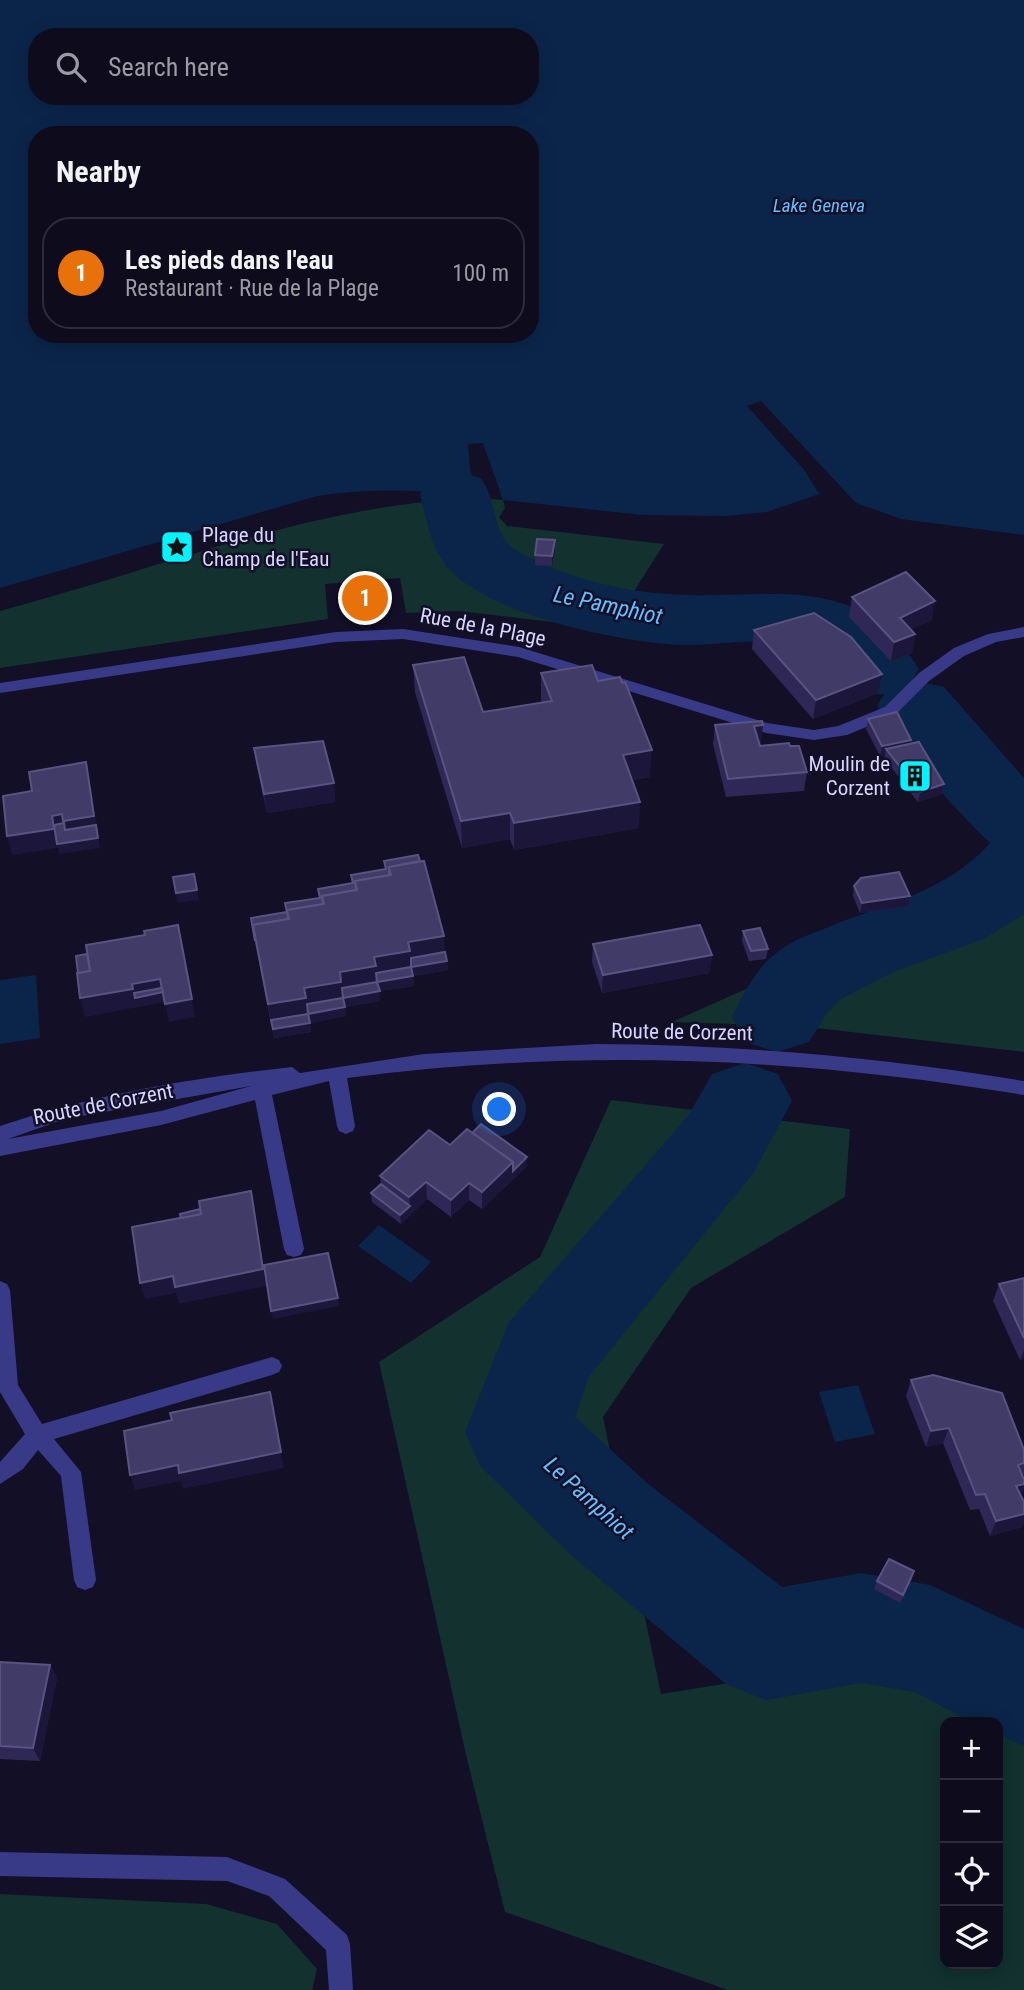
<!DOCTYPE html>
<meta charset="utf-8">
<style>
body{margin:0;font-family:"Roboto Condensed",sans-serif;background:#1c192a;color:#f1f3f6}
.controls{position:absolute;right:21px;bottom:21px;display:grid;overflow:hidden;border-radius:14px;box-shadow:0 4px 18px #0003}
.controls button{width:63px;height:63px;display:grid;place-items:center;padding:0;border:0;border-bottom:2px solid #2e2b3b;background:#0e0b1d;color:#f1f3f6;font:35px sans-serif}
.you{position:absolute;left:500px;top:1110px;width:24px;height:24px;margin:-18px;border:5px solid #fff;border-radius:50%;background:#1a73e8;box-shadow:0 0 0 10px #1a73e833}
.badge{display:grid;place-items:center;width:46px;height:46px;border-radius:50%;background:#1a73e8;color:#fff;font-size:23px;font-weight:700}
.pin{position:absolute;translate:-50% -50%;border:4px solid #fff;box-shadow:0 2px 7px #0006}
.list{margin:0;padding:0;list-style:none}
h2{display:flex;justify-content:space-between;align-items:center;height:91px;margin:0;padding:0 28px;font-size:30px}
h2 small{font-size:23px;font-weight:400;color:#9b9ba4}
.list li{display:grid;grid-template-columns:46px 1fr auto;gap:21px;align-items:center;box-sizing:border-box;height:112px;margin:0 14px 14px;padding:0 14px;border:2px solid #2e2b3b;border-radius:28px}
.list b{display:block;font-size:26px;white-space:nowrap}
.list p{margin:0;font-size:23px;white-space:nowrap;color:#9b9ba4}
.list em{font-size:23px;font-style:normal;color:#9b9ba4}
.icon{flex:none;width:38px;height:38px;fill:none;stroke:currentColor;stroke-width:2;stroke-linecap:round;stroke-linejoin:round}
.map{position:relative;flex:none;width:1024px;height:1990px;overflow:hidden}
.search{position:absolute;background:#0e0b1d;box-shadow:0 4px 18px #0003;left:28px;top:28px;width:511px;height:77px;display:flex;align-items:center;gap:18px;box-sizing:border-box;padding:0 24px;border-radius:28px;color:#9b9ba4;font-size:26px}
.panel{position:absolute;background:#0e0b1d;box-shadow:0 4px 18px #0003;left:28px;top:126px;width:511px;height:217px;border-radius:28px}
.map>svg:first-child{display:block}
.green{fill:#12312f;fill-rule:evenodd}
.water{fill:#0b254a;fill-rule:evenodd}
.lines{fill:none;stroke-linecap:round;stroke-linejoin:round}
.river{fill:#0b254a;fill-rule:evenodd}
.minor{fill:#393a87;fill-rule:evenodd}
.wall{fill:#2f2856}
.shaded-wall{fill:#1c163b}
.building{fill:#413b68;stroke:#595380;stroke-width:2}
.labels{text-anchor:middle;stroke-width:5;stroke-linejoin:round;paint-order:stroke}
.far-water-label{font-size:19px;font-style:italic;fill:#63bfff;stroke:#120f27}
.poi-label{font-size:21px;fill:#d8d5ff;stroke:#120f27;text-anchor:start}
.street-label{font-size:21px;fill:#d8d5ff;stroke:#120f27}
.water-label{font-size:23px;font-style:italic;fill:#63bfff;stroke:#120f27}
</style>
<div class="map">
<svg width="1024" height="1990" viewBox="0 0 1024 1990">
<rect width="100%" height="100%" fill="#120f27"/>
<g class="green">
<path d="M481 498 503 500 505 508 499 517 507 526 664 544 610 629 459 611 406 613 400 578 325 584 328 619 0 668V611C160 569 314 503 481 498Z"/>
<polygon points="926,688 1024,803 1024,1052 799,1026 672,1022 926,909 1002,851 897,714"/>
<path d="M611 1100 850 1129 845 1197 691 1288 603 1417 661 1694 873 1660 1024 1726V1990H728L505 1912 466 1755 379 1362 540 1257ZM998 1722V1964H945V1722Z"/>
<polygon points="0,1894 206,1904 277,1924 317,1969 312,1990 0,1990"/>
</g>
<g class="water">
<path d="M0 0H1024V535L901 519 856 503 761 401 747 406 805 471 819 494 767 512 726 516 643 515 503 500 483 443 468 444 470 470 481 498C426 489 373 488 317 496L0 588ZM37 37H530V96H37ZM37 135H530V334H37Z"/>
<polygon points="36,975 40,1038 0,1044 0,980"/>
<polygon points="379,1225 431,1262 411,1283 358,1246"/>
<polygon points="858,1385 875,1434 835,1442 819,1392"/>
</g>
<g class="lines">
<g class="river">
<path d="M456 472 481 478C495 499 493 520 503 537 513 553 537 561 552 568 594 585 642 594 687 595 782 597 861 574 919 669L912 680 944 687 1024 778V914L984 939 896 971 841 999 827 1013 809 1042 777 1052 745 1042 732 1017C743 995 754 971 774 955 788 942 808 935 826 928 885 903 946 893 990 843 948 802 907 756 877 706L884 694C845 699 840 657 811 647 778 635 724 645 688 645 626 644 490 616 448 568 430 546 427 521 420 494L431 478Z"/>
<polygon points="745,1063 778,1074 792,1101 754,1172 588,1378 575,1417 647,1483 782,1587 861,1573 930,1585 1024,1629 1024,1746 998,1735 998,1722 971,1722 915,1692 861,1683 766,1700 726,1684 571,1555 480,1466 465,1432 509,1322 688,1116 712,1074"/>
</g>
<g class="minor">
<polygon points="1024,627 1024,637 996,642 964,656 929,681 895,715 847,735 814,740 766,733 518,657 403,639 336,642 0,693 0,683 336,632 403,629 519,647 767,723 814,730 838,726 885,707 919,673 954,648 988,634"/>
<path d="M596 1044C740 1045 881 1057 1024 1081V1095C793 1057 579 1048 347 1078L355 1126 353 1131 346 1134 339 1131 337 1126 329 1081 272 1095 304 1249 301 1255 294 1257 287 1255 284 1249 255 1100 161 1125 0 1156V1126C95 1094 192 1078 292 1067L300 1073 424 1054ZM251 1086 161 1111 8 1139 65 1119Z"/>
<polygon points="0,1281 7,1284 10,1290 18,1385 42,1424 272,1357 279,1360 282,1366 279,1372 272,1375 54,1439 81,1472 96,1580 93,1587 85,1590 77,1587 74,1580 61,1476 38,1450 23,1469 0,1484 0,1462 25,1434 0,1392"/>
<polygon points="0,1852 227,1857 285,1879 347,1935 350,1944 353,1990 329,1990 326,1950 269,1896 227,1881 0,1876"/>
</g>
</g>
<g class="wall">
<polygon points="555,550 552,566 535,565 535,555"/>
<polygon points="852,597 932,620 912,629 915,634 912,653 891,661 849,617"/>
<polygon points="754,630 878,693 813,719 752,649"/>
<polygon points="413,665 483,712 542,703 541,699 541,673 598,681 650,777 632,780 639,828 514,850 510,839 462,848 415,692"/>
<polygon points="868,719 911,743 944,784 942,794 918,802 884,758 885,755 880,756 866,729"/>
<polygon points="715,725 761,744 759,744 760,746 790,746 807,772 804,791 726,797 713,744"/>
<polygon points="254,748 334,783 335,802 267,813 257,767"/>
<polygon points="384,861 445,952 448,970 413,976 414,986 380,991 380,1001 345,1007 346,1016 310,1023 311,1032 274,1038 252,928 286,912 285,903 319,898 352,884 351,875 385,869"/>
<polygon points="854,886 908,906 860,913 853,896"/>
<polygon points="743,931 768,949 766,959 749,961 742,941"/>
<polygon points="593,944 712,955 709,973 602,993 592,962"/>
<polygon points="450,1145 527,1157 527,1166 482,1209 469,1200 451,1217 427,1199 401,1224 372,1202 371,1193 381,1184 380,1176"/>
<polygon points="1024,1278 1024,1359 1020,1360 993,1301 999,1284"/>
<polygon points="911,1380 1024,1450 1024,1474 1023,1477 1024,1488 1021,1495 1022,1527 990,1536 979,1509 970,1510 943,1443 926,1447 906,1396"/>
<polygon points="912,1579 900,1603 874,1589 877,1581"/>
<polygon points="0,1662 50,1665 57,1678 40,1761 0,1759"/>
</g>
<g class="shaded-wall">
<polygon points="555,540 555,550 552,566 552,556"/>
<polygon points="935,601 932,620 896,637 900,618"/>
<polygon points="915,634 912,653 891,661 894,642"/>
<polygon points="882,674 878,693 813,719 816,700"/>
<polygon points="763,725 761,744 752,745 754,726"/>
<polygon points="911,740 909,750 886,749 885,755 880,756 882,746"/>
<polygon points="652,750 650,777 621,782 623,755"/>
<polygon points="86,762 90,781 100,848 59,854 58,848 12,855 7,836 52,816"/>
<polygon points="334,783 335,802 267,813 264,794"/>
<polygon points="944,784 942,794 918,802 920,792"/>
<polygon points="640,802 639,828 514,850 514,823"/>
<polygon points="510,813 510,839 462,848 461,821"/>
<polygon points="197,890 199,900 178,903 176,893"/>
<polygon points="910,896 908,906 860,913 862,903"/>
<polygon points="178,925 195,1017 169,1022 165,1004"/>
<polygon points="444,936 445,961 447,961 448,970 413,976 414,986 380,991 380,1001 345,1007 346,1016 310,1023 311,1032 274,1038 268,1004 408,942"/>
<polygon points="712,955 709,973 602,993 603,975"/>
<polygon points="160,979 165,1002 85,1017 80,998 132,984"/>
<polygon points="527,1157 527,1166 482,1209 482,1192 513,1162"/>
<polygon points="426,1182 427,1199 401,1224 400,1215 410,1206 409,1197"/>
<polygon points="469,1183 469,1200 451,1217 451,1200"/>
<polygon points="251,1191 266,1286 179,1304 176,1293 145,1299 140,1283 173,1276"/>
<polygon points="338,1298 339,1306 273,1319 271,1311"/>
<polygon points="1024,1350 1024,1359 1020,1360"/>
<polygon points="270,1392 284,1468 183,1489 181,1481 135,1490 130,1475"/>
<polygon points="949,1428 943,1443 926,1447 931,1431"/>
<polygon points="1024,1484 1024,1488 1019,1499 1016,1486"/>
<polygon points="1024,1514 1024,1523 1022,1527 990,1536 996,1521"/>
<polygon points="50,1665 57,1678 40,1761 33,1748"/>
</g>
<g class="building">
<polygon points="537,539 555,540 552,556 535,555"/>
<polygon points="906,572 935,601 900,618 915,634 894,642 852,597"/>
<polygon points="814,613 851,637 882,674 816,700 754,630"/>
<polygon points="464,657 483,712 552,701 541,673 592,665 598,681 620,677 622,683 625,682 652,750 623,755 640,802 514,823 510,813 461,821 413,665"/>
<polygon points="897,712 911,740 882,746 868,719"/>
<polygon points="762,721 763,725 754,726 760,746 789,743 790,746 799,746 807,772 728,779 715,725"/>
<polygon points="323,741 334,783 264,794 254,748"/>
<polygon points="919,742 944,784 920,792 886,749"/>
<polygon points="86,762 94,816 63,821 62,814 52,816 54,829 7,836 3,796 32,791 29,772"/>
<polygon points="64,823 65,830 96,825 98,838 57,844 54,825"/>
<polygon points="418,855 420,861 389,867 389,875 355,881 356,890 322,896 323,904 287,910 288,919 253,925 255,941 251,918 287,912 285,903 320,898 318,889 353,883 351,875 386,869 384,861"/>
<polygon points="424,861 444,936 408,942 410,951 374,957 376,966 340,972 341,982 304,988 306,998 268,1004 253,925 289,919 287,910 324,904 322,896 357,890 355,881 391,875 389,867"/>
<polygon points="899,872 910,896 862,903 854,886 861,878"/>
<polygon points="194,874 197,890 176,893 173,877"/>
<polygon points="178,925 192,999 165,1004 160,979 132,984 133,989 80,998 77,973 90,971 86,945 145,935 144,931"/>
<polygon points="700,925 712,955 603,975 593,944"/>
<polygon points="760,928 768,949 751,951 743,931"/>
<polygon points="445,952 447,961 411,967 411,958"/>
<polygon points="87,954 90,971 78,973 76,956"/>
<polygon points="411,967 413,976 377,982 376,973"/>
<polygon points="377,982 380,991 343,998 342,988"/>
<polygon points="162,988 163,992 135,998 134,993"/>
<polygon points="343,998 345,1007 308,1014 307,1004"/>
<polygon points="308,1014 310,1023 273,1029 271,1020"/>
<polygon points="481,1124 527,1157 513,1171 513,1162 472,1133"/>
<polygon points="467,1129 513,1162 482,1192 469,1183 451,1200 426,1182 409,1197 380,1176 429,1130 450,1145"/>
<polygon points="381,1184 410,1206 400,1215 371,1193"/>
<polygon points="251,1191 263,1269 175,1287 173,1276 140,1283 132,1227 201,1214 199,1201"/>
<polygon points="200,1209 201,1214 181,1218 180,1214"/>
<polygon points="328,1253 338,1298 271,1311 264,1265"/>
<polygon points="1024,1278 1024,1338 999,1284"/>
<polygon points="933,1375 1002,1393 1024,1450 1024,1463 1018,1465 1024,1480 1024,1484 1016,1486 1024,1502 1024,1514 996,1521 985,1494 976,1495 949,1428 931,1431 911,1380"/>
<polygon points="270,1392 281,1452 179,1473 178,1465 130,1475 124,1431 172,1420 170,1413"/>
<polygon points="889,1559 914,1571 903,1595 877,1581"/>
<polygon points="0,1662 50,1665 33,1748 0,1746"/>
</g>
<defs>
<symbol id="sight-square" viewBox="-11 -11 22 22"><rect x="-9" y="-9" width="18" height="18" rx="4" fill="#01f3ff" stroke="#120f27"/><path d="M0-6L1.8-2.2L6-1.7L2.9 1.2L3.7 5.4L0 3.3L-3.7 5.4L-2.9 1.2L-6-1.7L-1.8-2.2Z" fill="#111"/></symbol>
<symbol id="building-square" viewBox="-11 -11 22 22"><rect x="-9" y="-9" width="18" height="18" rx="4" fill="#01f3ff" stroke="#120f27"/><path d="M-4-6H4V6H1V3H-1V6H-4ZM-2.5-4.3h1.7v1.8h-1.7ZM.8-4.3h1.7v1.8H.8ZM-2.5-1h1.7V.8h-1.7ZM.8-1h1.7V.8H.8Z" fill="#111"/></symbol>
</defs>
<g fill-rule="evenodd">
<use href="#sight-square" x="158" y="528" width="38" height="38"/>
<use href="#building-square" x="896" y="757" width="38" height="38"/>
</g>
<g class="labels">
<g class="far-water-label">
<text x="819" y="212">Lake Geneva</text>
</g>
<g class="poi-label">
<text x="202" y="542">Plage du<tspan x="202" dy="24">Champ de l'Eau</tspan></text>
<text x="890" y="771" text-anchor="end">Moulin de<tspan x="890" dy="24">Corzent</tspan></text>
</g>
<g class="street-label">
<text transform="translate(483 627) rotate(11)" y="7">Rue de la Plage</text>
<text transform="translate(682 1032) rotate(1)" y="7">Route de Corzent</text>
<text transform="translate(103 1104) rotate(-11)" y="7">Route de Corzent</text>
</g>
<g class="water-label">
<text transform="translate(608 605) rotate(12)" y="8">Le Pamphiot</text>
<text transform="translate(589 1498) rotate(42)" y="8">Le Pamphiot</text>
</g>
</g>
</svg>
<div class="controls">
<button>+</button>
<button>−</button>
<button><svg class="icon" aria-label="locate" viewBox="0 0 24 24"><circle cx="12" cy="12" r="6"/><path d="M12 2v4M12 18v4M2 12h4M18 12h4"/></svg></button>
<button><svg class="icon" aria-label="layers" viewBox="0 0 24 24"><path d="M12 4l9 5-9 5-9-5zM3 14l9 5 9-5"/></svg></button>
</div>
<div class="you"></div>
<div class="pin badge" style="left:365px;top:598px;background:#e8710a">1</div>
<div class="search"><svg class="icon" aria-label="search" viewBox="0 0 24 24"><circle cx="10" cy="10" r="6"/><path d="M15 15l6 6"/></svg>Search here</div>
<section class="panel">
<h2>Nearby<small></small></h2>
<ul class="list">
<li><span class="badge" style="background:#e8710a">1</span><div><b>Les pieds dans l'eau</b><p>Restaurant · Rue de la Plage</p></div><em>100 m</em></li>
</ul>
</section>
</div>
